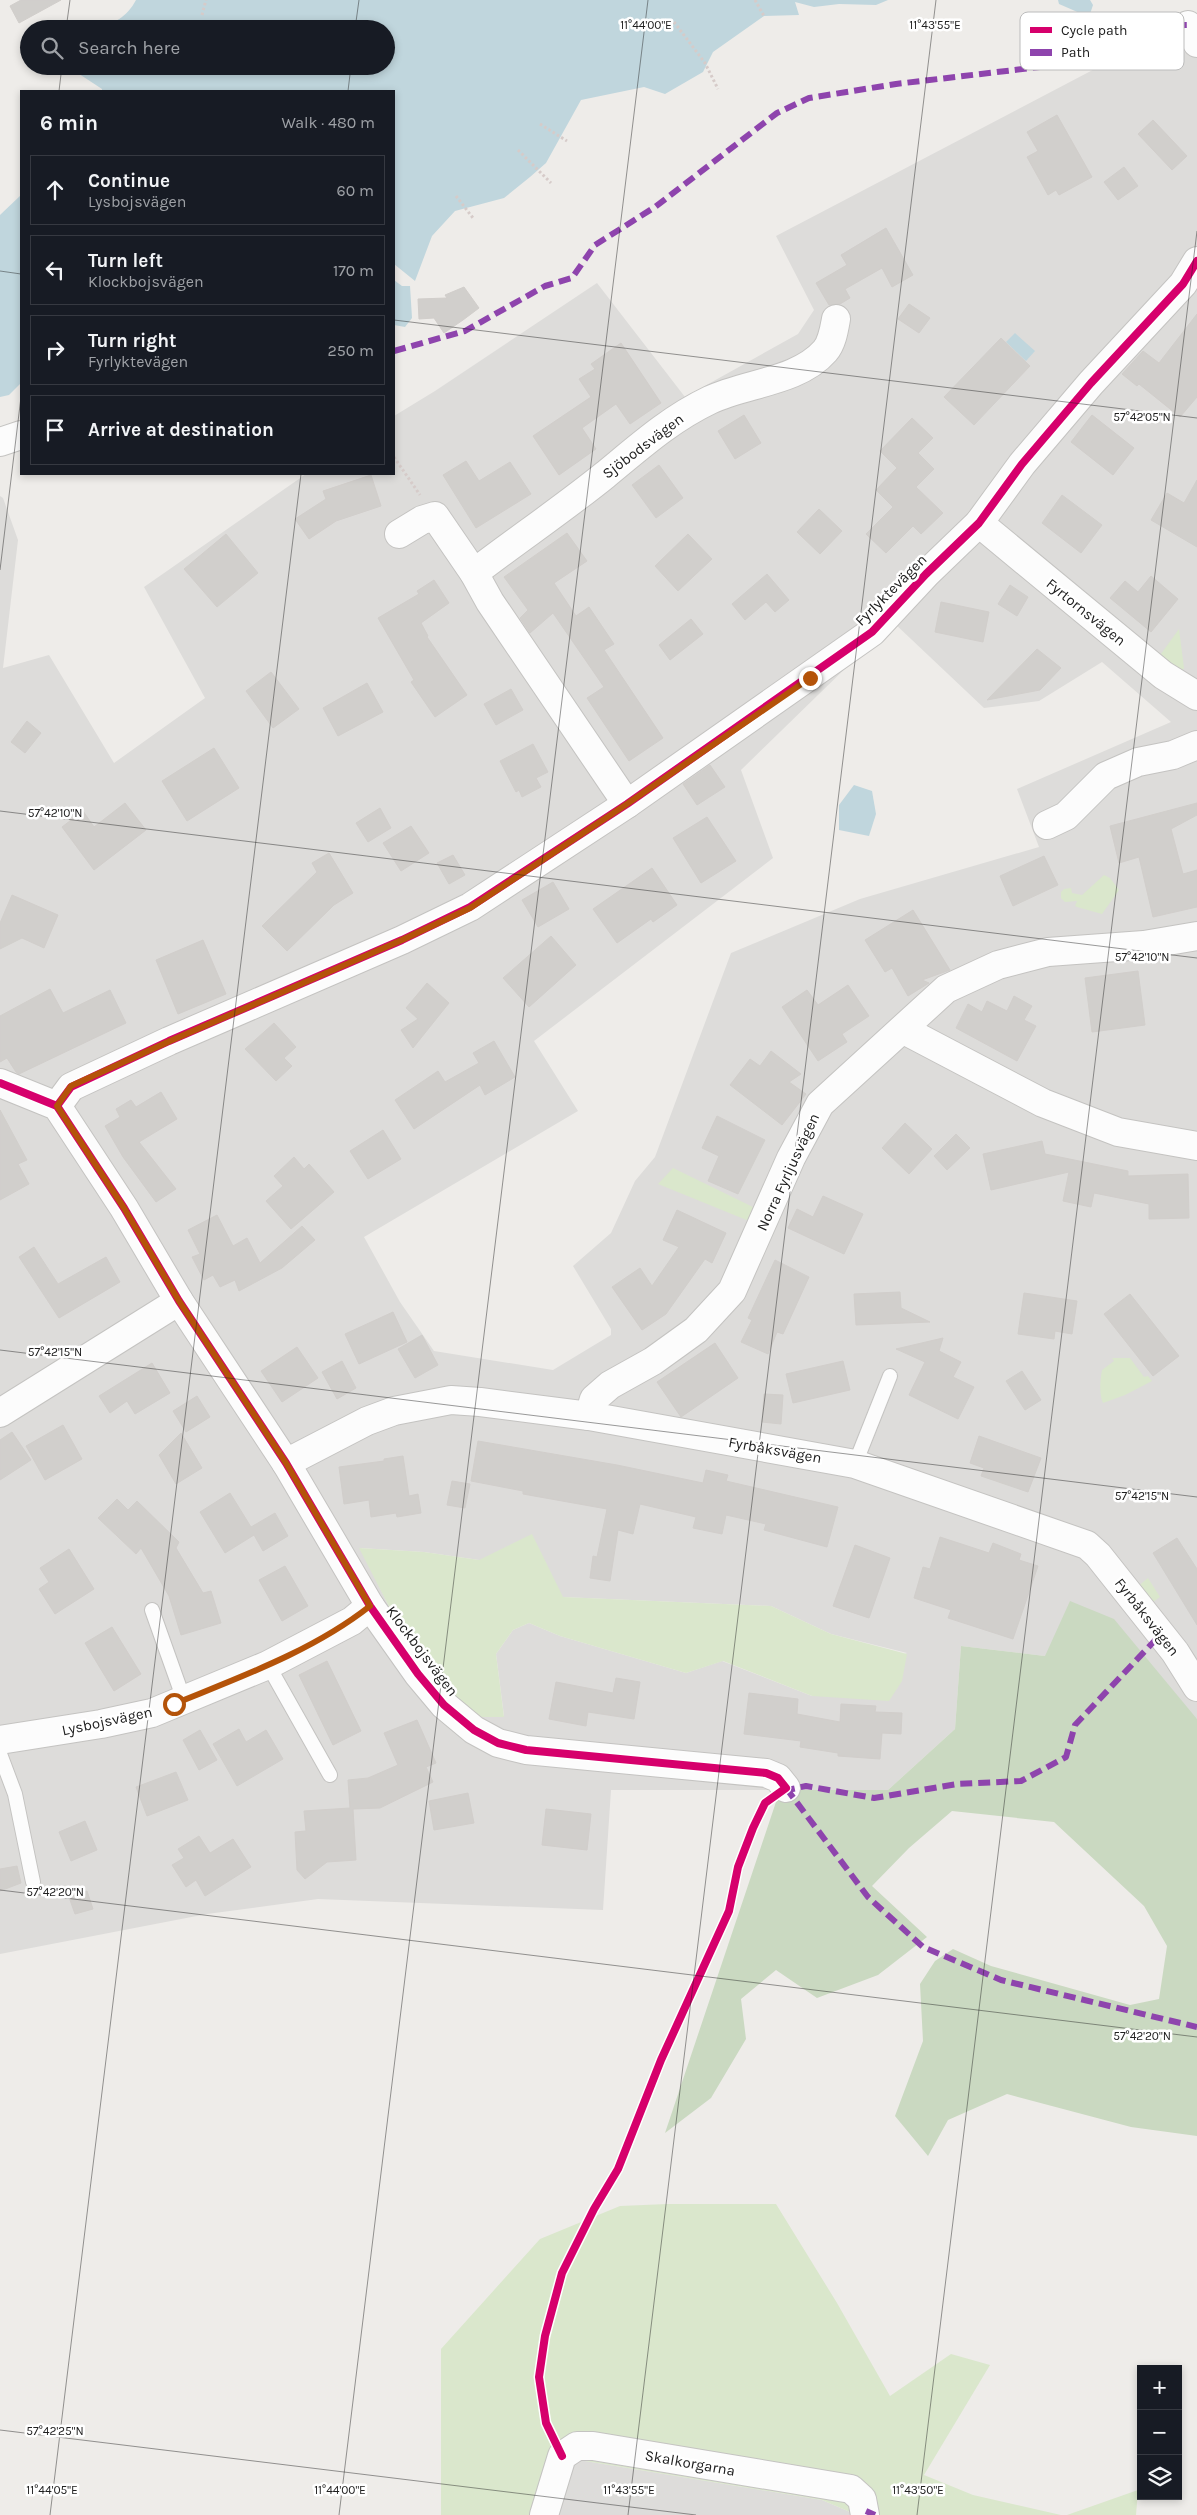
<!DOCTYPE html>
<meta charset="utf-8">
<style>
body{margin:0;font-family:Karla,sans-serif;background:#242831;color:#f1f3f6}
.controls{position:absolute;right:15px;bottom:15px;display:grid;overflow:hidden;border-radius:0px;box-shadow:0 2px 8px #0003}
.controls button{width:45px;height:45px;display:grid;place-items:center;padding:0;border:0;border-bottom:1px solid #363941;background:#171b24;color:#f1f3f6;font:25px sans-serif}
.stop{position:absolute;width:15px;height:15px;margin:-11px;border:4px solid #b45309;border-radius:50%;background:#fff}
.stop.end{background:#b45309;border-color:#fff;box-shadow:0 1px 5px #0008}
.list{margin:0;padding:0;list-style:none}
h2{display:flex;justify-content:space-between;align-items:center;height:65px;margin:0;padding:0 20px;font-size:21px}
h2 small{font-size:16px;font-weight:400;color:#9ea1a6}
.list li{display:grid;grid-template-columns:32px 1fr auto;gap:15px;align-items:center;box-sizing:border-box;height:70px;margin:0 10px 10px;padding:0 10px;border:1px solid #363941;border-radius:0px}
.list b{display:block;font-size:19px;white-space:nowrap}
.list p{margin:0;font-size:16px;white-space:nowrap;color:#9ea1a6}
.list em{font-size:16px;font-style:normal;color:#9ea1a6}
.icon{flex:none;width:28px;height:28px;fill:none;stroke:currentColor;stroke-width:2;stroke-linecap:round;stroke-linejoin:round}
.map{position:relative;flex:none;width:1197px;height:2515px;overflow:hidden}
.search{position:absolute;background:#171b24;box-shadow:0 2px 8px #0003;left:20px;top:20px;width:375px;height:55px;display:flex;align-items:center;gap:12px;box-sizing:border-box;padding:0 18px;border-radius:28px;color:#9ea1a6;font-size:19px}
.panel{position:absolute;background:#171b24;box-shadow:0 2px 8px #0003;left:20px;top:90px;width:375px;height:385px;border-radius:0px}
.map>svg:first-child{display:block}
.residential{fill:#dddcda;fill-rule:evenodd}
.grass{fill:#dae7cc}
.forest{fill:#cad9c1}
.water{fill:#c0d6dd}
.building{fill:#d1cfcc;stroke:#d1cecb}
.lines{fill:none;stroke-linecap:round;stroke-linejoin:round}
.service-casing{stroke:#c4c3c1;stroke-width:16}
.minor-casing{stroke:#c4c3c1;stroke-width:30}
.path{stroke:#d6cbc9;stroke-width:3;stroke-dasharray:2.5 2.5;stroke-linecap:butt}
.service{stroke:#fcfcfc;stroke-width:14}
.minor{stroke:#fcfcfc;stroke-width:28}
.quiet{stroke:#8e44ad;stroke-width:6;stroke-dasharray:12 6;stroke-linecap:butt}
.cycleway-casing{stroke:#fff;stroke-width:11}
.cycleway{stroke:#d6006c;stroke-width:8}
.route{stroke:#b45309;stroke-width:6}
.ticks{fill:none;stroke:#202020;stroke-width:1;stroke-opacity:0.45}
.labels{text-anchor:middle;stroke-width:5;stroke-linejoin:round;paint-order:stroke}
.street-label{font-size:15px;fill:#202020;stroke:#fff}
.key{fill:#fff;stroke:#bcbcbc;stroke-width:1}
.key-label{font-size:14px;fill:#202020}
.ticks-label{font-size:12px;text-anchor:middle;fill:#202020;stroke:#fff;stroke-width:5;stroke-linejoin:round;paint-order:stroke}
</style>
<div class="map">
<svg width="1197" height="2515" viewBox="0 0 1197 2515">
<rect width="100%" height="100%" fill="#eeece9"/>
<g class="residential">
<path d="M1148 41 1194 55 1197 53V1719L1045 1656 961 1646 955 1729 888 1790H611L603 1910 318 1899 207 1914 0 1954V496L3 498 18 540 3 668 49 655 114 763 205 698 144 587 306 474H394V416L435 391 597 283 685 397 798 334 814 310 776 236ZM893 622 984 708 1039 701 1102 662 1171 722 1017 789 1039 847 860 899 731 953 655 1157 635 1181 611 1233 573 1266 611 1329V1335L553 1370 434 1351 400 1302 364 1237 578 1111 534 1041 773 858 741 770ZM360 1548 424 1552 479 1560 562 1597 771 1606 831 1634 907 1653 812 1696 722 1661 686 1673 560 1636 529 1623 513 1630 496 1654 504 1716 466 1709 399 1626Z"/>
<polygon points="548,2453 579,2460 822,2500 857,2515 529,2515"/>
</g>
<g class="grass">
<polygon points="1179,629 1184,668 1180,673 1158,658"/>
<polygon points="1104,875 1110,878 1119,890 1102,914 1077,907 1075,906 1077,901 1065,902 1061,898 1061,892 1064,889 1071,888 1072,893 1082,895"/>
<polygon points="673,1168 755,1208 749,1221 658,1184"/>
<path d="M1112 1358H1130L1144 1377 1148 1376 1152 1381 1125 1395 1103 1403C1099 1393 1100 1381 1102 1370L1114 1361Z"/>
<polygon points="532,1534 563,1597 771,1606 831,1634 907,1654 902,1681 889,1701 812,1696 723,1661 686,1673 560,1636 529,1623 513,1630 496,1654 504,1717 482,1717 466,1709 399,1626 359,1548 424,1552 479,1560"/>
<polygon points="1148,1578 1160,1597 1149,1605 1137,1587"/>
<polygon points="667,2204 776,2204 837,2303 890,2396 951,2354 990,2365 924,2475 973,2495 1061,2515 857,2515 822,2500 579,2460 549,2453 529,2515 441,2515 441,2349 540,2239 620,2206"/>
<polygon points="1138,2490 1136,2515 1067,2515"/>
</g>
<polygon class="forest" points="1070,1601 1114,1619 1197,1719 1197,2136 1131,2127 1007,2094 948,2120 928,2156 895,2116 923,2041 920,1984 935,1961 953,1949 991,1966 1130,2005 1159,1999 1167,1946 1144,1906 1054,1822 952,1811 909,1848 872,1886 927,1937 878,1975 817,1998 776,1970 741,1999 746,2039 711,2098 665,2133 780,1790 888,1790 955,1729 961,1646 1045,1656"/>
<g class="water">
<path d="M136 0H888L876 5 839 4 814 7 795 2 799 15 764 16 713 52 703 72 665 94 644 87 581 100 546 163 530 177 504 198 455 211 432 236 415 281 394 264V91H102V89L67 66H386V29H95C114 24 127 17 136 0Z"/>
<polygon points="1058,0 1090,0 1093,5 1089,17 1059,4"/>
<polygon points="21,195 21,383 9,395 0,397 0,215"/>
<polygon points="394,280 402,286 410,286 412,318 405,327 394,325"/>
<polygon points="1015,333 1035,351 1026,361 1006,342"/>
<polygon points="854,785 872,791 876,814 869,836 839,830 839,805"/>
</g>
<g class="building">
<polygon points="21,0 61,0 19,23 10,6"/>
<polygon points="1057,115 1092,177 1059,195 1056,190 1048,195 1027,157 1038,151 1027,132"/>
<polygon points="1153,120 1187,156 1172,170 1138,134"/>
<polygon points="1124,167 1138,186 1118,200 1104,182"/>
<polygon points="886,228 913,275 892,287 882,268 845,289 850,298 840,304 829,305 816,283 847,265 841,255"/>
<polygon points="464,287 479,308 463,320 444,333 434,318 419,319 418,299 447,298 445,295"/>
<polygon points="909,304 930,318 919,333 898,319"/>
<polygon points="1197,314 1197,397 1180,417 1139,384 1137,386 1122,374 1143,351 1159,363"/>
<polygon points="1001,338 1030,366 974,425 944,397"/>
<polygon points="621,343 661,403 630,424 616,404 582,428 596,449 559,475 533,436 591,397 579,379 595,369 591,364"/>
<polygon points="744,415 761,443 735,459 718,431"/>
<polygon points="1092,415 1134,448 1113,475 1071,442"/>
<polygon points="912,418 933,438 918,453 934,469 916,487 943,513 921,534 913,526 886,553 866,534 893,507 876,490 897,468 880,451"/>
<polygon points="466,461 479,481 510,462 531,494 476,528 443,475"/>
<polygon points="659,465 683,498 656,518 632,485"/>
<polygon points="371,475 381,506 336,521 309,539 295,519 326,499 323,491"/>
<polygon points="1197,480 1197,547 1151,520 1167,493 1184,503"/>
<polygon points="1062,495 1102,525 1081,553 1042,523"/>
<polygon points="819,509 842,531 820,554 797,532"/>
<polygon points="567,533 587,561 554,583 576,616 589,607 614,644 604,650 663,738 629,761 587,698 604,687 553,613 530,633 520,618 528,610 504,577"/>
<polygon points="226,534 258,573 217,607 184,569"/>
<polygon points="688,534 712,559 678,591 655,566"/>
<polygon points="767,574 789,600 775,612 766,602 745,620 732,604"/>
<polygon points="1151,576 1178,599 1151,632 1110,598 1125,581 1138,592"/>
<polygon points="434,580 449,603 421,623 428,636 427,637 467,695 435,717 411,682 414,680 378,618 419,594 417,591"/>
<polygon points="1010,585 1028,597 1017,616 998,604"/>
<polygon points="941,602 989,612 983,642 935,632"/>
<polygon points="691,619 703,634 670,660 659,645"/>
<polygon points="1037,649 1061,668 1040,690 987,700"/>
<polygon points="271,672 299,709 273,728 246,691"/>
<polygon points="367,683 383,712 338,736 323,708"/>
<polygon points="511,689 523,710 496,725 484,704"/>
<polygon points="27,721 41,733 25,753 11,742"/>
<polygon points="533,744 548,772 536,778 541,787 522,797 519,790 516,792 500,761"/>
<polygon points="214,748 239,788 187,821 162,781"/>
<polygon points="710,765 725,787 697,805 683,784"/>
<polygon points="125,803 146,830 94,870 62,827 83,811 94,827"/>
<polygon points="1197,803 1197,815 1171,829 1183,874 1197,870 1197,907 1153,917 1139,857 1119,863 1110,826"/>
<polygon points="380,808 391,828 368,842 356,823"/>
<polygon points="707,817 736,861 701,883 673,838"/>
<polygon points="411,826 429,853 401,871 383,843"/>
<polygon points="329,853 353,893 334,905 287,951 262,926 317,872 312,863"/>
<polygon points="453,855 465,875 449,884 437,863"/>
<polygon points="1044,856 1058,885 1013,906 1000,876"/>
<polygon points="652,868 677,905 653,922 651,919 617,943 593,909"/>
<polygon points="553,882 569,909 538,927 522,900"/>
<polygon points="12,895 58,915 44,948 22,938 0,949 0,923"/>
<polygon points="913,910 950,970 922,980 929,983 908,996 892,968 885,972 865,940"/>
<polygon points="551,936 576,965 529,1007 503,978"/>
<polygon points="203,940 226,994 178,1014 156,960"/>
<polygon points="1138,971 1145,1025 1092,1032 1085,978"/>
<polygon points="427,983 449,1003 413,1048 401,1030 418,1019 406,1008"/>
<polygon points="848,985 869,1016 842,1034 847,1042 818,1061 782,1007 807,990 818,1005"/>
<polygon points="50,989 63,1013 110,990 126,1023 19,1074 16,1072 7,1058 0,1062 0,1016"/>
<polygon points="1014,996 1032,1006 1024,1020 1036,1026 1017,1061 956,1028 968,1004 982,1012 987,1001 1007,1011"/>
<polygon points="274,1023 296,1047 284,1058 292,1066 276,1081 245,1049"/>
<polygon points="494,1041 515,1077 485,1095 480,1085 414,1129 395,1100 438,1071 445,1082 479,1063 473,1053"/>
<polygon points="771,1051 801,1074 789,1082 806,1094 782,1125 730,1085 750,1059 760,1066"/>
<polygon points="161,1092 177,1119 139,1142 176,1189 156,1202 123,1157 105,1126 120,1117 116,1109 131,1100 136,1107"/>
<polygon points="0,1110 27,1160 18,1164 29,1184 0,1200"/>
<polygon points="717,1116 765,1140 738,1194 708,1181 719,1156 702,1148"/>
<polygon points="905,1123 932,1149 909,1174 882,1148"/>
<polygon points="383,1130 401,1159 368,1179 350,1151"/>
<polygon points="956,1134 970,1148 947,1170 934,1156"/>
<polygon points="1042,1141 1045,1154 1128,1171 1128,1176 1188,1174 1189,1218 1149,1219 1149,1204 1094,1193 1091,1207 1063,1201 1069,1172 991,1190 983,1154"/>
<polygon points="294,1157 304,1169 309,1164 334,1192 291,1229 266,1201 283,1186 274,1176"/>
<polygon points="823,1196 863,1214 844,1254 788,1228 797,1209 813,1217"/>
<polygon points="677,1210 726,1233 712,1263 705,1259 666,1314 642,1330 612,1287 640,1268 652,1286 679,1247 663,1240"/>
<polygon points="217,1215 233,1246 247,1238 260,1263 302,1226 315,1240 282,1268 239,1291 235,1280 220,1287 213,1275 204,1280 192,1257 200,1254 188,1230"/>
<polygon points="34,1247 58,1284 106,1257 120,1282 59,1318 19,1257"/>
<polygon points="775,1260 809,1277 783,1334 777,1332 768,1354 741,1342 752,1320 748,1318"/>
<polygon points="900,1292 901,1308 930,1322 856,1325 854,1294"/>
<polygon points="1024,1293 1077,1301 1072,1334 1055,1331 1054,1339 1018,1334"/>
<polygon points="1130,1294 1179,1356 1153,1376 1104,1314"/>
<polygon points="393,1312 407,1342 359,1364 345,1334"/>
<polygon points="422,1335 438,1365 415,1378 398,1349"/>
<polygon points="943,1338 939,1351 961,1362 953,1377 974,1387 958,1419 909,1395 925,1362 896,1349"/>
<polygon points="715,1343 738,1378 681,1417 657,1382"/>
<polygon points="297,1347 318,1378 282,1402 261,1371"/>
<polygon points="342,1361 356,1388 337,1399 322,1372"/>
<polygon points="843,1361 850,1390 793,1403 786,1374"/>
<polygon points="152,1363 170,1393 135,1414 127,1401 110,1413 99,1396"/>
<polygon points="1022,1371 1041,1400 1025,1410 1006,1381"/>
<polygon points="764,1394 783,1395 781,1424 762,1422"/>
<polygon points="197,1396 210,1417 186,1432 173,1411"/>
<polygon points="63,1425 82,1459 45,1480 26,1446"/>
<polygon points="12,1432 31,1460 0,1480 0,1440"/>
<polygon points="181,1433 202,1468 176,1484 159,1455"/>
<polygon points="979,1436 1041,1458 1028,1492 981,1476 984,1468 970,1463"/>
<polygon points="478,1441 617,1465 703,1483 706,1470 728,1475 726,1481 838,1507 827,1547 764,1530 766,1524 726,1515 722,1534 693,1528 696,1517 640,1504 633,1534 618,1530 610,1581 590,1578 593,1556 597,1557 607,1509 523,1494 523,1491 471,1481"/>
<polygon points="403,1456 409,1496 418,1494 421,1513 397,1517 396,1513 371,1517 369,1500 344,1504 339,1467 384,1461 384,1459"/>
<polygon points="452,1481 470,1484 465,1508 447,1505"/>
<polygon points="230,1493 251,1527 275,1513 288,1536 263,1551 254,1535 225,1553 200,1512"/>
<polygon points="117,1499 128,1510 137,1501 179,1542 176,1548 203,1593 211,1591 221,1623 181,1635 169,1596 141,1548 136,1554 98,1518"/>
<polygon points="940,1537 989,1553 993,1543 1021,1554 1019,1560 1038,1566 1013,1639 948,1618 951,1610 914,1598 923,1567 930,1569"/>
<polygon points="1177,1538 1197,1569 1197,1625 1153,1553"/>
<polygon points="855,1545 890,1558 869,1618 833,1606"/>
<polygon points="69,1549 94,1589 55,1614 39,1589 49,1582 40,1568"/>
<polygon points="285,1566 308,1606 282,1621 259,1580"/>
<polygon points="112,1627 141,1674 114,1691 85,1643"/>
<polygon points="327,1661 361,1731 333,1745 299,1675"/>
<polygon points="616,1678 640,1682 634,1719 588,1712 586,1726 549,1719 556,1682 613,1693"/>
<polygon points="749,1693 798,1699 797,1714 840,1722 841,1704 876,1706 875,1712 902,1713 901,1734 882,1733 880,1759 838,1756 838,1753 800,1747 801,1741 744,1734"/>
<polygon points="417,1720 436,1763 426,1767 433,1782 380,1808 353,1809 356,1860 327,1862 305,1879 297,1870 295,1832 306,1831 304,1811 350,1808 348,1780 368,1778 398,1765 384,1733"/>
<polygon points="239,1729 246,1742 266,1730 283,1759 237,1786 213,1744"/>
<polygon points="200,1730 217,1760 199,1770 183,1740"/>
<polygon points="176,1772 188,1800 147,1816 136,1787"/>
<polygon points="468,1793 474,1823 434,1830 429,1801"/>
<polygon points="546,1809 591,1814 587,1850 542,1845"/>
<polygon points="85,1821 97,1850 71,1861 59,1832"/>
<polygon points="199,1836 210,1853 233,1839 251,1867 205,1896 196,1880 186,1887 172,1865 184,1858 178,1849"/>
<polygon points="17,1866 21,1883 0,1891 0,1869"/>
<polygon points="87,1891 93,1909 75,1914 69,1897"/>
</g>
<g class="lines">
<defs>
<g id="service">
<polyline points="855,1464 890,1376"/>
<polyline points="152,1610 184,1700"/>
<polyline points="268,1665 330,1775"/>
<polyline points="0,1754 15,1794 33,1882"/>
</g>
<g id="minor">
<polyline points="1188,25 1197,43"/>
<polyline points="0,442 21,435"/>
<polyline points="979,523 1163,675 1197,696"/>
<polyline points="399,534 422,520 435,516 474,573 490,602 627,804"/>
<path d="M474 573C517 540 563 509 605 475 639 447 670 419 710 400 745 383 798 382 825 351 832 343 834 330 836 319"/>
<polyline points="1047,825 1066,816 1106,776 1138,762 1173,755 1197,745"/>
<polyline points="904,1030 1043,1103 1118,1132 1197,1146"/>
<polyline points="0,1083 57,1106 124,1208 179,1301 286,1463 370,1606 418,1674 444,1705 474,1730 498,1743 526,1750 766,1773 778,1778 786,1788"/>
<polyline points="57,1106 71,1087 169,1041 402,940 470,907 627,804 872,632 926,574 979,523 1022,464 1091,383 1183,284 1197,261"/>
<polyline points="0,1413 179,1301"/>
<polyline points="589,1416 594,1399 610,1385 653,1361 696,1330 732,1291 791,1158 820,1104 946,989 998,965 1048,952 1144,945 1197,936"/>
<polyline points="286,1463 367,1421 394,1411 451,1400 480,1402 589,1416 855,1464 1087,1545 1098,1555 1175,1652 1197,1687"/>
<polyline points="0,1740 101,1724 152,1713 268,1665 352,1621 370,1606"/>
<polyline points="544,2515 562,2456 577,2446 593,2446 851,2489 862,2499 865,2515"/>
</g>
</defs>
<use href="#service" class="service-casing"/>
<use href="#minor" class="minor-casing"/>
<g class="path">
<polyline points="755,0 764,16"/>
<polyline points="202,15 206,0"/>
<polyline points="674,22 705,63 718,89"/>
<polyline points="540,124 567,141"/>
<polyline points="518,150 551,183"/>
<polyline points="456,196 473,218"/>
<polyline points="394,457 420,495"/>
</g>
<use href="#service" class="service"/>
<use href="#minor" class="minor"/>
<g class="quiet">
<polyline points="394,351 465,331 545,286 572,278 595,245 655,207 777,113 809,98 896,84 1065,64 1092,26 1188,25"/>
<polyline points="786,1788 868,1897 923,1947 1001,1980 1197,2027"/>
<polyline points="783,1791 806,1786 874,1798 957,1784 1021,1781 1066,1757 1075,1725 1161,1634"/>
<polyline points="866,2511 875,2515"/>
</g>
<defs>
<g id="cycleway">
<polyline points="0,1083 57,1106 124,1208 179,1301 286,1463 370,1606 418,1674 444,1705 474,1730 498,1743 526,1750 766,1773 778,1778 786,1788 765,1803 753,1828 738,1867 729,1911 661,2060 618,2169 594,2209 562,2273 545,2336 539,2377 546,2423 562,2456"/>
<polyline points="57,1106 71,1087 169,1041 402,940 470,907 627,804 872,632 926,574 979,523 1022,464 1091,383 1183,284 1197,261"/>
</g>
</defs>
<use href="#cycleway" class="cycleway-casing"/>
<use href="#cycleway" class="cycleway"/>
</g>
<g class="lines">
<path class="route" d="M174 1704C240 1677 313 1651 370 1606L286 1463 179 1301 124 1208 57 1106 71 1086 170 1041 402 940 470 908 627 804 810 678"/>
</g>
<path class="ticks" d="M66 29 70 0M355 29 359 0M59 91 62 66M348 91 351 66M0 271 21 274M394 320 1197 418M0 570 21 397M0 811 1197 958M0 1350 1197 1497M0 1890 1197 2037M0 2430 696 2515M50 2515 301 474M339 2515 648 0M628 2515 936 0M917 2515 1197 231"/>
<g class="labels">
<g class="street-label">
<text transform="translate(643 446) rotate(-37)" y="5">Sjöbodsvägen</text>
<text transform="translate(891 590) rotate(-45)" y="5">Fyrlyktevägen</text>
<text transform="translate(1086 612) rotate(39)" y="5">Fyrtornsvägen</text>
<text transform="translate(788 1172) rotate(-65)" y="5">Norra Fyrljusvägen</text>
<text transform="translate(775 1450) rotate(10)" y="5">Fyrbåksvägen</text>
<text transform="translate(1147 1617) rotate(52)" y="5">Fyrbåksvägen</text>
<text transform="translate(422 1651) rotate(53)" y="5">Klockbojsvägen</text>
<text transform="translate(107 1721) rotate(-12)" y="5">Lysbojsvägen</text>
<text transform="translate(690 2463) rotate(10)" y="5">Skalkorgarna</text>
</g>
</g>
<rect x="1020" y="12" width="164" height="58" rx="8" class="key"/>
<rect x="1030" y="27" width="22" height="6" fill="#d6006c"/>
<rect x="1030" y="49" width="22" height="7" fill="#8e44ad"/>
<g class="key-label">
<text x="1061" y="35">Cycle path</text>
<text x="1061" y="57">Path</text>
</g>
<g class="ticks-label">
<text x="646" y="29">11°44'00"E</text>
<text x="935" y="29">11°43'55"E</text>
<text x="1142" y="421">57°42'05"N</text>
<text x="55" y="817">57°42'10"N</text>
<text x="1142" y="961">57°42'10"N</text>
<text x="55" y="1356">57°42'15"N</text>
<text x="1142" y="1500">57°42'15"N</text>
<text x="55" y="1896">57°42'20"N</text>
<text x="1142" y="2040">57°42'20"N</text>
<text x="55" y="2435">57°42'25"N</text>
<text x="52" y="2494">11°44'05"E</text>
<text x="340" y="2494">11°44'00"E</text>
<text x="629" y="2494">11°43'55"E</text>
<text x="918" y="2494">11°43'50"E</text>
</g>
</svg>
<div class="controls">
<button>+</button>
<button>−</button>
<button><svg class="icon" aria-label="layers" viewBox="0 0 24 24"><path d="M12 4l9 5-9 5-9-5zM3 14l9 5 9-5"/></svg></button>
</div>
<div class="stop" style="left:174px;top:1704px"></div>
<div class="stop end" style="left:810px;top:678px"></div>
<div class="search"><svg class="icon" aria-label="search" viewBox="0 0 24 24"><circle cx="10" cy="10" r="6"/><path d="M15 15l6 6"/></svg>Search here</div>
<section class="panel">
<h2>6 min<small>Walk · 480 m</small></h2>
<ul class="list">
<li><svg class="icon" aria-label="ahead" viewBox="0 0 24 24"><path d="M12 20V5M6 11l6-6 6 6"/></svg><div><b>Continue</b><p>Lysbojsvägen</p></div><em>60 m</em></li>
<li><svg class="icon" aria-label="left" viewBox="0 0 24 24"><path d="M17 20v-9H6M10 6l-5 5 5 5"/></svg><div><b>Turn left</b><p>Klockbojsvägen</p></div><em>170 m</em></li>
<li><svg class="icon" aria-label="right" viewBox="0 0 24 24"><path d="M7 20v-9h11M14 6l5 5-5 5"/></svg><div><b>Turn right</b><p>Fyrlyktevägen</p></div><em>250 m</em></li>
<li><svg class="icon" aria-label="arrive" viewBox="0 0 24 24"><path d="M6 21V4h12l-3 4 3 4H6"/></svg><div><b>Arrive at destination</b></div></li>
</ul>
</section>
</div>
